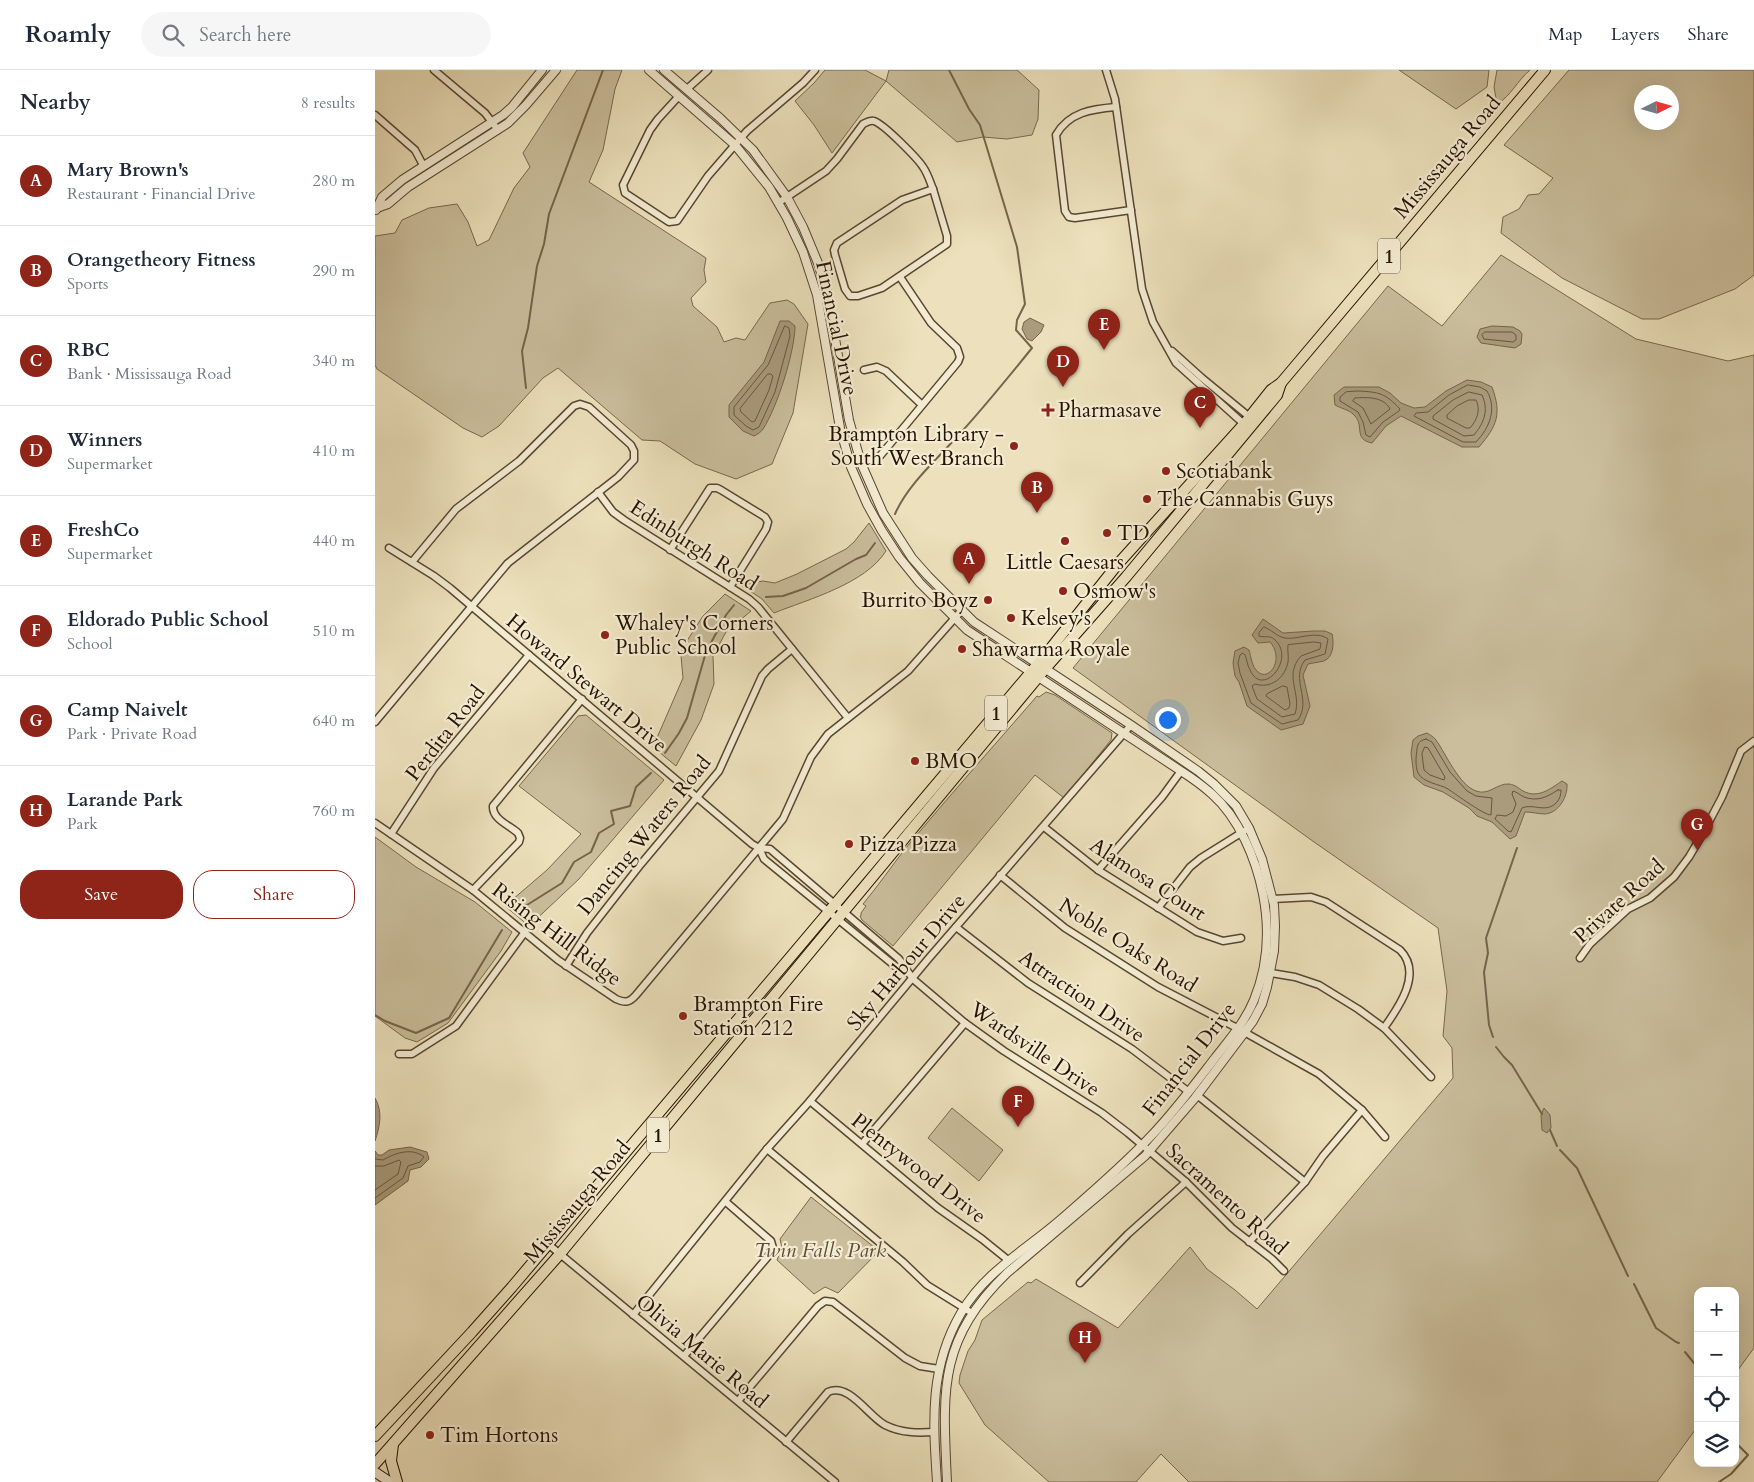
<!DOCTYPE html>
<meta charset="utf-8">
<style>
body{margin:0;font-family:Cardo,serif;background:#f6f6f7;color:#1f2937}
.controls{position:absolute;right:15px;bottom:15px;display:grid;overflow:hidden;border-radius:10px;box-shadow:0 5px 20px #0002}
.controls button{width:45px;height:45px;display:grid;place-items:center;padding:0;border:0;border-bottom:1px solid #e0e1e3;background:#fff;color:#1f2937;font:25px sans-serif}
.compass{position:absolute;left:1259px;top:15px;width:45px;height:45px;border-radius:50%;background:#fff;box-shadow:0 5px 20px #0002;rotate:85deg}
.you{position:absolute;left:792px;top:649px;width:18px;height:18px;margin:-12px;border:4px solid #fff;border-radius:50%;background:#1a73e8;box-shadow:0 0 0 8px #1a73e833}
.badge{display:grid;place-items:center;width:32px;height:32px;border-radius:50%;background:#8f2418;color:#fff;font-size:16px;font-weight:700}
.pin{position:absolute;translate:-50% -41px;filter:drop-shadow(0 1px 2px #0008)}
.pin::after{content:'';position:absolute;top:26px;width:18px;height:15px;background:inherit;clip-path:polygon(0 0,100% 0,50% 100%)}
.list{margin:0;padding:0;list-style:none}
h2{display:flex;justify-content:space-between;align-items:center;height:65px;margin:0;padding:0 20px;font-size:21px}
h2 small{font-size:16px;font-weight:400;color:#747a83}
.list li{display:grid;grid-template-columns:32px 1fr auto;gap:15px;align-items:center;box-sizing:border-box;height:90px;padding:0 20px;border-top:1px solid #e0e1e3}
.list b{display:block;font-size:19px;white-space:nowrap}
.list p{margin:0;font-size:16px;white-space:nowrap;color:#747a83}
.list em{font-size:16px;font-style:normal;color:#747a83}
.actions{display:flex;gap:10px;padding:15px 20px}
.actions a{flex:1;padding:11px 0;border:1px solid #8f2418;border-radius:20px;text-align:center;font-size:18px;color:#8f2418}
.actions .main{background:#8f2418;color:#fff}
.icon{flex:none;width:28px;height:28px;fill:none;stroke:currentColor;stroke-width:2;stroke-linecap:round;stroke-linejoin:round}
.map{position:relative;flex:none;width:1379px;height:1412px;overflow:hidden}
header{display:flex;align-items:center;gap:30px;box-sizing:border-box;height:70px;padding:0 25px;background:#fff;border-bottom:1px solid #e0e1e3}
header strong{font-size:24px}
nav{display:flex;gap:28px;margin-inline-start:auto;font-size:18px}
.search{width:350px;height:45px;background:#f6f6f7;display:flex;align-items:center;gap:12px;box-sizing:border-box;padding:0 18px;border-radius:28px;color:#747a83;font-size:19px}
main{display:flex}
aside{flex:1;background:#fff}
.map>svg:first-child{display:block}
.green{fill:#cabe9c;stroke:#78684e;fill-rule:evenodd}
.water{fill:#a99b7c;stroke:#75644a}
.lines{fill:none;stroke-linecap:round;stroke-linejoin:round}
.shore{stroke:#68563e;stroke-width:1}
.stream{stroke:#75644a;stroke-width:2}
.minor-casing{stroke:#58462f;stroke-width:9}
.tertiary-casing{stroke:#58462f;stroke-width:10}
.secondary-casing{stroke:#261200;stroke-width:11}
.primary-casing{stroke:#261200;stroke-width:12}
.minor{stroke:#f3ecd3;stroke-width:6}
.tertiary{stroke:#f3ecd3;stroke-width:8}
.secondary{stroke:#f3ecd3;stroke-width:9}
.primary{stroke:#ece1bc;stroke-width:10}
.poi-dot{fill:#8f2418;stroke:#f3ecd3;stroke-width:2}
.labels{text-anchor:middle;stroke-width:4.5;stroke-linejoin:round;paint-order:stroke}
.shield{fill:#f3ecd3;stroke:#64533f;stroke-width:1}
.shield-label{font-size:20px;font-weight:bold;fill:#261200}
.street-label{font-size:21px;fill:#261200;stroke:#f3ecd3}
.poi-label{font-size:21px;fill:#261200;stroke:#f3ecd3;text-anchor:start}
.park-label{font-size:21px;font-style:italic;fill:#5f4e37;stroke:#f3ecd3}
</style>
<header>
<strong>Roamly</strong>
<div class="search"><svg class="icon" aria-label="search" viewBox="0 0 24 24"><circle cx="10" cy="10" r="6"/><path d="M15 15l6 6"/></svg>Search here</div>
<nav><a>Map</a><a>Layers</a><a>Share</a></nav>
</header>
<main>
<aside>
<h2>Nearby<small>8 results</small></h2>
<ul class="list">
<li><span class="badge">A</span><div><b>Mary Brown's</b><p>Restaurant · Financial Drive</p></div><em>280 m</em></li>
<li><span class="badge">B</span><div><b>Orangetheory Fitness</b><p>Sports</p></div><em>290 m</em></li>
<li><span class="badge">C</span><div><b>RBC</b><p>Bank · Mississauga Road</p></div><em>340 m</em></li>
<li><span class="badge">D</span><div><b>Winners</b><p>Supermarket</p></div><em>410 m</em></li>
<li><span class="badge">E</span><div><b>FreshCo</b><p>Supermarket</p></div><em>440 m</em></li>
<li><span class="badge">F</span><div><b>Eldorado Public School</b><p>School</p></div><em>510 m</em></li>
<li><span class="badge">G</span><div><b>Camp Naivelt</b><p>Park · Private Road</p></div><em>640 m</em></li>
<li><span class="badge">H</span><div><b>Larande Park</b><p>Park</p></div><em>760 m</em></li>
</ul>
<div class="actions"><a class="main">Save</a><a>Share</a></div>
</aside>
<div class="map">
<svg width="1379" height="1412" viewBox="0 0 1379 1412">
<rect width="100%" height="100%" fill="#ece1bc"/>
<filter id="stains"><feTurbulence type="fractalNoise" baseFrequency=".004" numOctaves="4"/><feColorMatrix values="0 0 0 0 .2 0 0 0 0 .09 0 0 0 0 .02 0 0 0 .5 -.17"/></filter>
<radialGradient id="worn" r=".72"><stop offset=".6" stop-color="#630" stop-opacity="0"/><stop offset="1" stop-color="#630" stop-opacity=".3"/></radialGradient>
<g class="green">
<polygon points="202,0 247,0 240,19 228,80 214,112 331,188 329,200 331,212 316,228 318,236 342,257 349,272 361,268 370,270 395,233 412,230 419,234 433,254 418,343 397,394 361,409 320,394 285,371 267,370 183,298 168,308 124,356 107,367 88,358 2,299 0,295 0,166 20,163 27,150 54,138 82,134 93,152 102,176 114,170 139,118 155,97 148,83"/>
<polygon points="450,0 490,0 511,11 514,0 642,0 664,20 663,49 657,65 632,69 608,67 582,72 511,11 457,83 439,55 420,31 439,13"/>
<polygon points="1024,0 1114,0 1112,17 1081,39"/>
<path d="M1122 0H1155C1142 11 1136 26 1122 34L1119 17Z"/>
<path d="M1194 0H1379V205L1360 219 1284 249H1267L1187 208 1126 163 1128 147 1144 139 1153 125 1164 124 1178 108 1129 75ZM1266 22H1296V52H1266Z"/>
<polygon points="1126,185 1261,269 1353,291 1379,285 1379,1278 1360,1304 1360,1221 1323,1221 1323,1356 1282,1412 814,1412 786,1384 761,1412 674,1412 610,1355 584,1313 585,1305 593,1281 600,1270 607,1250 653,1212 656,1213 661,1209 743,1258 815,1177 832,1199 860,1220 882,1239 1078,1008 1077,978 1068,966 1072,921 1063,858 939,772 698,598 1013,216 1067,256"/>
<path d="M494 453 511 481C490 514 434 529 399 543L387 529 366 515 388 511 400 513 422 504 471 479 479 472Z"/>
<polygon points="350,524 376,541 351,562 338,586 339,614 326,650 301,696 278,677 308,608 306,586 308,577 328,546"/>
<path d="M671 622 680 625 737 663 736 670 689 728 660 705 518 876 487 850 485 846H486V843L491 836 488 834C503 816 516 797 530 779 573 727 618 677 662 626L664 627Z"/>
<polygon points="211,645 289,710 204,809 154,856 130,836 172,800 206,764 144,716 203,646"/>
<polygon points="0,767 41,797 100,832 137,862 126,881 73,953 42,972 30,968 0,946"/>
<polygon points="577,1038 628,1080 604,1111 553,1068"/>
<polygon points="436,1127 504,1181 463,1223 450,1217 439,1224 402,1190 407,1178 405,1169"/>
</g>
<g class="water">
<polygon points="655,248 669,255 666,262 657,271 652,269 647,259 649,252"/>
<path d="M405 251H414L420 256C420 281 402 338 388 359 386 362 383 364 379 366L368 361 354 347V335L389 292Z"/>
<polygon points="1117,256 1138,257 1145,261 1147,264 1146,274 1140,278 1106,273 1102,267 1105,259"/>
<path d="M1092 310 1106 312 1117 317C1127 344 1122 356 1104 377H1087L1026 346 1011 356 997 373C977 369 991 355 978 344 974 340 965 338 960 335L959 325 969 317H1004L1015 323 1026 333 1039 338 1050 337 1071 321Z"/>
<path d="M888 549 908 563 939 561H950L957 564C959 572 959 587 949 591 944 592 938 593 933 594L928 605 935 636 928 654 906 660 872 636 864 612 860 606 858 593 860 581 869 577 874 580C876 587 877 597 883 602 894 612 910 589 895 572L883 573 877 565Z"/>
<path d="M1052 663C1055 665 1059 667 1061 670 1071 684 1084 715 1101 721 1114 726 1122 713 1134 714 1141 715 1143 718 1148 721 1163 729 1175 719 1187 711L1192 714C1193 726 1184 743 1170 744 1164 744 1157 742 1150 742L1141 766 1135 769 1117 752 1102 746 1094 738 1068 722 1049 715 1039 707 1036 683 1038 670 1043 666Z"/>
<path d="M0 1028C8 1042 5 1056 0 1071Z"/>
<polygon points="1169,1038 1175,1045 1176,1058 1172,1063 1167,1060 1166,1045"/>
<polygon points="35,1077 52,1082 54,1089 46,1097 35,1100 33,1111 0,1135 0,1081 3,1085 7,1085 14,1080"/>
</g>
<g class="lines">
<g class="shore">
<polygon points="410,256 414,258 415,266 400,322 384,357 378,360 371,356 359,345 359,337 393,295"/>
<polygon points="1110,262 1137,262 1141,265 1141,270 1138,272 1109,269 1107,265"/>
<polygon points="393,304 396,304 398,306 394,320 380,351 377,352 366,342 365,339"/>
<path d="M1093 315 1105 317 1112 321C1122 339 1115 357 1101 372H1088L1039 346 1041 343 1053 342 1074 325Z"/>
<path d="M983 321C1004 322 1010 323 1025 339L1024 341 1008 352 995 367 991 365 988 352 983 342 965 331V327L971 322Z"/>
<path d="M1094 322 1107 325C1114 340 1109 353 1099 365L1089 366 1058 349V346L1078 330Z"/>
<path d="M980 328C993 327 1009 327 1015 339L996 354 988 338 978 331Z"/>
<path d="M1094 330H1101C1106 340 1102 350 1095 358H1091L1072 348V345L1082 336Z"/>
<path d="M889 557C896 559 902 567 910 568 923 570 941 560 953 569L950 584 930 590C915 610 937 629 923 650L907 654 876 633 865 603 863 593 865 585 868 583 870 585C872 589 872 595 875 600 888 629 922 588 899 569 895 565 889 568 884 566V563Z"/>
<path d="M939 572 946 573 945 579 926 586C908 606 927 623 920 644L907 647 882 629 877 616 880 614C896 619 910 608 913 592 914 586 912 580 913 575Z"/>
<polygon points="908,616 912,617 915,634 914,638 910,640 891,626 892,624"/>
<path d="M1051 669 1057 672 1075 702 1092 721 1101 726 1117 728 1116 745C1109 745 1082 725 1073 719 1065 714 1048 713 1043 703 1040 696 1041 686 1042 679 1043 673 1044 671 1051 669Z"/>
<polygon points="1050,677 1053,678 1070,707 1069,710 1055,705 1049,700 1047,684"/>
<path d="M1183 720H1186C1186 725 1185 728 1182 732 1171 744 1159 733 1147 738L1136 762 1133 761 1120 749 1122 745 1131 746 1138 742 1141 734 1137 724 1138 721C1142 722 1145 725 1149 727 1163 732 1172 727 1183 720Z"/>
<path d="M0 1089 8 1090C20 1083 37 1077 49 1087L45 1092 33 1096 28 1108 0 1128"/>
<polyline points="0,1096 9,1096 24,1090 26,1092 23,1104 0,1120"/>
</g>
<g class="stream">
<polyline points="151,318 147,281 153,258 162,196 169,174 174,144 228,0"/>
<path d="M520 444C532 416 559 392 580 369 607 340 632 309 657 278L641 260 642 250 650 234 642 177 605 55 594 39 574 0"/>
<polyline points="391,527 408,526 431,518 481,489 491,485 500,473"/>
<polyline points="290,683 304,663 312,648 331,582 351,545 359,535"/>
<polyline points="144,840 187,813 199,792 216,782 224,763 239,754 236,741 255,736 261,717 276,703"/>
<polyline points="0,945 10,951 41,963 74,948 127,860"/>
<polyline points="1118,967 1114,955 1109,902 1113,883 1111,868 1142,778"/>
<polyline points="1121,977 1129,987 1137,995 1167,1044"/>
<polyline points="1175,1060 1182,1076"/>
<polyline points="1185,1080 1202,1098 1253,1206"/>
<polyline points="1259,1214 1281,1258 1301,1272 1304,1273"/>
<polyline points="1310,1282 1323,1298"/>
<polyline points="1344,1412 1356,1404 1373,1385 1362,1374 1360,1370"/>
</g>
<defs>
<g id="minor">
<polyline points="59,0 110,43 123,60"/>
<polyline points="731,0 740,29 767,219 778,252 801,293 871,356"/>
<polyline points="312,19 333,0"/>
<polyline points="304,26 283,49 275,60 248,115 250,123 294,152 302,151 333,106 372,61 428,13 440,0"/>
<path d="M741 37C717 39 694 42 681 65L690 141 694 147 700 148 756 140"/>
<polyline points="0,45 40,80 48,95"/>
<polygon points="558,119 572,166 572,174 507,218 483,226 475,226 470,219 460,185 459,180 462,173 527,130"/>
<path d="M403 133 451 101 462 89 488 54C492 52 495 50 499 51 509 54 543 89 548 97 553 104 555 112 558 119"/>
<polyline points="797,281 827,308 877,349"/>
<polyline points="489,300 502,297 511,301 547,335"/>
<polyline points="486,393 505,386 583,292 585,287 582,278 556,253 525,207"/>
<polyline points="223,422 238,442 249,450 374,529 383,537 473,648"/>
<polyline points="14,478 59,506 75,518 377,774 384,778 395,779 524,889 538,909 590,953 629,981 727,1043 753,1063 811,1112 857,1158 897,1189 909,1201"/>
<polyline points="295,480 335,418 342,418 346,420 390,447 393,452 391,459 355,517"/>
<polyline points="0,652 133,493 243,407 259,390 259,381 256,375 214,337 205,334 199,336 144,391 81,439 37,492"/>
<path d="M0 753 98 820 183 890 241 929C250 933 254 933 261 925L408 749 436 687 453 664 533 601 586 541"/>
<polyline points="669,757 723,800 822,862 848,871 866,868"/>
<polyline points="16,764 59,698 154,585"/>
<polyline points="384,778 389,789 520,896 531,900"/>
<polyline points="723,800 787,727 806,701"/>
<polyline points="625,805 690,858 783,917 862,958 944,1004 987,1040 1010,1067"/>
<path d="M98 820 144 772 145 768 143 763C134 755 117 749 118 736L207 629"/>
<path d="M898 829 936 827 951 832 1025 880C1048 903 1024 937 1009 958"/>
<polyline points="783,838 815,797 826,788 874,758"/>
<polyline points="581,857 653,913 757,979 814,1022"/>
<polyline points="1205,888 1215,874 1253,839 1275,828 1299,807 1314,787 1327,765 1347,727 1366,681 1379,671"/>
<polyline points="191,896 212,863 266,794 344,701 387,606 393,599 417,579"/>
<polyline points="896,903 920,907 944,915 983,939 1009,958 1056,1007"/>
<polyline points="24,984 37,984 81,956 150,862"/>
<polyline points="822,1025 930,1112"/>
<polyline points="435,1031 563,1138 607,1169 633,1190"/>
<polyline points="487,1074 590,953"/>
<polyline points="392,1079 528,1192 552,1215 597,1243"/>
<polyline points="874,1172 930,1112 948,1086 987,1040"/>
<polyline points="173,1174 460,1412"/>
<polyline points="705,1213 753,1164 811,1112"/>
<polyline points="258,1245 392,1079 435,1031 554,888 756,655"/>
<polyline points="309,1286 395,1184 398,1178 396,1171 351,1132"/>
<polyline points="363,1331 443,1236 450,1231 458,1232 530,1288 545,1296 564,1299"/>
<path d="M411 1372 453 1322C474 1312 493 1346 510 1355 526 1363 542 1363 559 1362"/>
</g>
<g id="tertiary">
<path d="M274 0 360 75 394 117 412 148 428 182 442 225 465 358 476 397 492 434 507 461 524 487 545 513 592 560 806 701C817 708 828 716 837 724 864 748 881 789 888 824 895 860 893 896 879 930 870 952 854 970 840 988 820 1014 800 1041 777 1065 748 1096 715 1124 684 1151 649 1181 610 1202 586 1243 554 1298 558 1351 562 1412"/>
<path d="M289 0 345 48 378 80 412 127 428 157 443 193 452 222 474 350 486 393 508 443 537 488 553 506 599 552 756 655 823 701 839 714 861 736 874 758 887 789 899 835 900 856 899 881 892 917 887 934 878 951 820 1028 770 1086 632 1203C562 1271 568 1322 572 1412"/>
<polyline points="2,138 13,134 33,117 133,53 151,35 181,0"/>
<polyline points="1,140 7,127 27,110 128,45 137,37 167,0"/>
</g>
<polyline id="secondary" points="0,1402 15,1412"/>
<g id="primary">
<polyline points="0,1366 97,1262 137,1217 672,583 742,495 869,354 896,320 906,313 1170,0"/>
<polyline points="18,1374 16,1391 22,1412"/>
<polyline points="0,1394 184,1185 669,600 751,507 902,325 906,313"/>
</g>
</defs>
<use href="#minor" class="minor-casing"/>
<use href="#tertiary" class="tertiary-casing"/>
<use href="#secondary" class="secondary-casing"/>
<use href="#primary" class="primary-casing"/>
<use href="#minor" class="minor"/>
<use href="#tertiary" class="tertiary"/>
<use href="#secondary" class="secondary"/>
<use href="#primary" class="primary"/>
</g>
<g class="poi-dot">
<path d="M670.5 332.5h5v5h5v5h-5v5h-5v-5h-5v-5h5z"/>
<circle cx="639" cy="376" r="5"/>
<circle cx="791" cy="401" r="5"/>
<circle cx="772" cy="429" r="5"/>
<circle cx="732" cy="463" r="5"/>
<circle cx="690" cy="471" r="5"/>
<circle cx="688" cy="521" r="5"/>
<circle cx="613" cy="530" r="5"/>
<circle cx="636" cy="548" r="5"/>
<circle cx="230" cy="565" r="5"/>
<circle cx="587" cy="579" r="5"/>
<circle cx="540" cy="691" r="5"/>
<circle cx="474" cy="774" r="5"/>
<circle cx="308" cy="946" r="5"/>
<circle cx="55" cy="1365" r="5"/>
</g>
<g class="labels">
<g class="shield">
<rect x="1003" y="168.5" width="22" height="35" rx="4"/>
<rect x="610" y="625.5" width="22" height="35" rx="4"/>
<rect x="272" y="1047.5" width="22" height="35" rx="4"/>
</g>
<g class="shield-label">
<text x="1014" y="193">1</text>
<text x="621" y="650">1</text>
<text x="283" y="1072">1</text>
</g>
<g class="street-label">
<text transform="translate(1072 87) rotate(-50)" y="7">Mississauga Road</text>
<text transform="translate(462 258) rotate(78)" y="7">Financial Drive</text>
<text transform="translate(319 475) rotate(33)" y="7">Edinburgh Road</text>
<text transform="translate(212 613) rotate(40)" y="7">Howard Stewart Drive</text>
<text transform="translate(70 663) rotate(-52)" y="7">Perdita Road</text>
<text transform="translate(269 765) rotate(-51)" y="7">Dancing Waters Road</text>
<text transform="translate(773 809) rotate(33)" y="7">Alamosa Court</text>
<text transform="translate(1244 831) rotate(-42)" y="7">Private Road</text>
<text transform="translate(182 864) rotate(37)" y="7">Rising Hill Ridge</text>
<text transform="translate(753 875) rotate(32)" y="7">Noble Oaks Road</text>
<text transform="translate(531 892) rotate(-50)" y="7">Sky Harbour Drive</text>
<text transform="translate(707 926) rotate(34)" y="7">Attraction Drive</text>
<text transform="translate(660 979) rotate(34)" y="7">Wardsville Drive</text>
<text transform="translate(814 989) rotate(-52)" y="7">Financial Drive</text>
<text transform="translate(544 1098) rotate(38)" y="7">Plentywood Drive</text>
<text transform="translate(852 1129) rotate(42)" y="7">Sacramento Road</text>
<text transform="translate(202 1132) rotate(-50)" y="7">Mississauga Road</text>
<text transform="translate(327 1281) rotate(40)" y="7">Olivia Marie Road</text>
</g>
<g class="poi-label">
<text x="683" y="347">Pharmasave</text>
<text x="629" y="371" text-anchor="end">Brampton Library -<tspan x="629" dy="24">South West Branch</tspan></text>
<text x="801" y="408">Scotiabank</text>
<text x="782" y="436">The Cannabis Guys</text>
<text x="742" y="470">TD</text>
<text x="690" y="499" text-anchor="middle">Little Caesars</text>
<text x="698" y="528">Osmow's</text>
<text x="603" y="537" text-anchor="end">Burrito Boyz</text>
<text x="646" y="555">Kelsey's</text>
<text x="240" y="560">Whaley's Corners<tspan x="240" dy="24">Public School</tspan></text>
<text x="597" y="586">Shawarma Royale</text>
<text x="550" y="698">BMO</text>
<text x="484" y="781">Pizza Pizza</text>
<text x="318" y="941">Brampton Fire<tspan x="318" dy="24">Station 212</tspan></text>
<text x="65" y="1372">Tim Hortons</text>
</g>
<g class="park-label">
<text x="445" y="1187">Twin Falls Park</text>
</g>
</g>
<rect width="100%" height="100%" filter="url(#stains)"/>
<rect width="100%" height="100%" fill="url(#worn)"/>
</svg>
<div class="controls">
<button>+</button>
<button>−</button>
<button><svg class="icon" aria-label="locate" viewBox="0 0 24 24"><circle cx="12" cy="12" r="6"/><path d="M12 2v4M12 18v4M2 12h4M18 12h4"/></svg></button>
<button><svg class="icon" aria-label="layers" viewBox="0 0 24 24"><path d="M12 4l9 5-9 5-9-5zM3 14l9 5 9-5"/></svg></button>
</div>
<svg class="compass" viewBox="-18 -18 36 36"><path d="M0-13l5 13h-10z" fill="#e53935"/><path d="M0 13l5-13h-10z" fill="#747a83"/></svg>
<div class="you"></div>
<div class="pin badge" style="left:594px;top:514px">A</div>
<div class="pin badge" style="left:662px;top:443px">B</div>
<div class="pin badge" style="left:825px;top:358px">C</div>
<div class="pin badge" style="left:688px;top:317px">D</div>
<div class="pin badge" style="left:729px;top:280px">E</div>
<div class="pin badge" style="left:643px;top:1057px">F</div>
<div class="pin badge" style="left:1322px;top:780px">G</div>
<div class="pin badge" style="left:710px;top:1293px">H</div>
</div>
</main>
